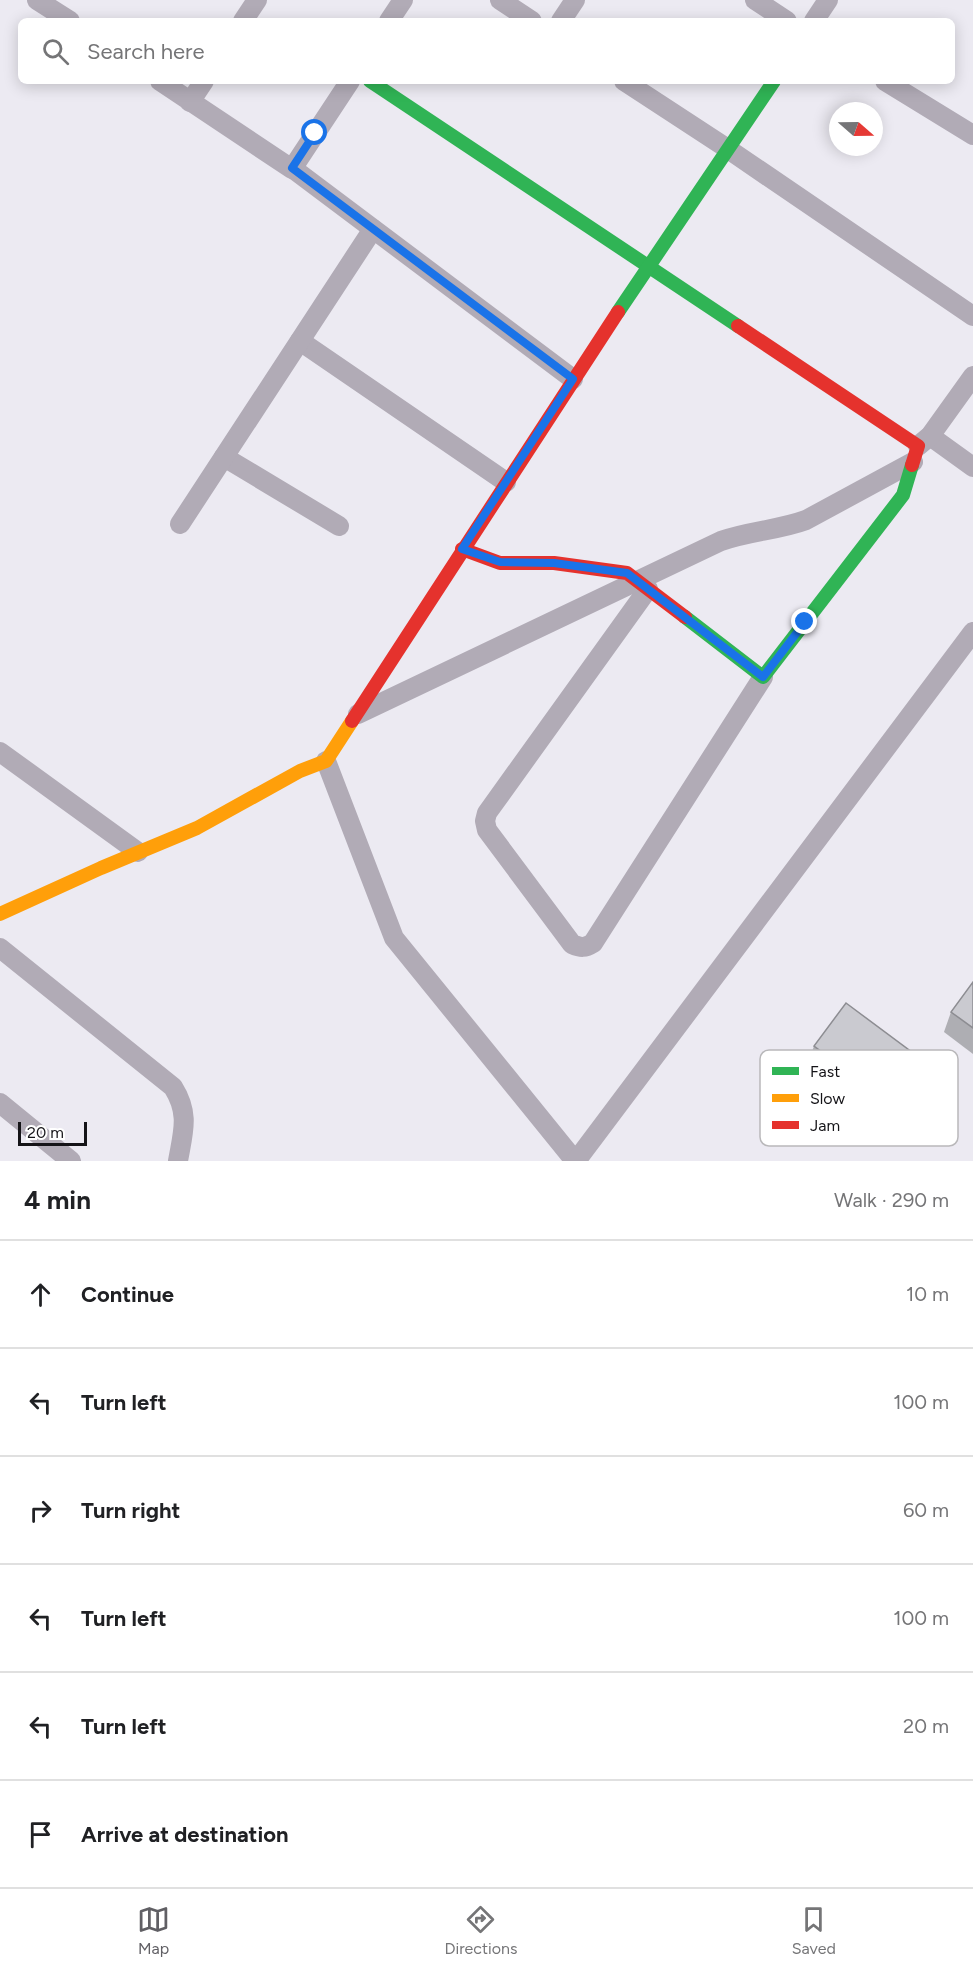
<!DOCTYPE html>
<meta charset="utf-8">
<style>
body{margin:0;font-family:Figtree,sans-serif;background:#f6f6f6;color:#202124}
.compass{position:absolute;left:829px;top:102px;width:54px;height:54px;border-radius:50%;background:#fff;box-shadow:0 3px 15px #0003;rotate:110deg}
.scale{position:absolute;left:18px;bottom:15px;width:69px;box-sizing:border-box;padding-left:6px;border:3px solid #151418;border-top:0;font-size:16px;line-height:21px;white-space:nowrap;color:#151418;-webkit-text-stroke:4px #fff;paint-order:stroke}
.stop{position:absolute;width:18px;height:18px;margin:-14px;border:4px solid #1a73e8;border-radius:50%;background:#fff}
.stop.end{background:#1a73e8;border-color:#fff;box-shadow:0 2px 6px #0008}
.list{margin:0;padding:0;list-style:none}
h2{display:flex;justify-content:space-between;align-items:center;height:78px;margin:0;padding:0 24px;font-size:26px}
h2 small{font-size:20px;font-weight:400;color:#757577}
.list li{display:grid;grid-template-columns:39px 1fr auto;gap:18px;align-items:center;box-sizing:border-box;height:108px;padding:0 24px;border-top:2px solid #e0e0e0}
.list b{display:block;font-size:22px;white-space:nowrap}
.list em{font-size:20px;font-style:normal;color:#757577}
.icon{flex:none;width:33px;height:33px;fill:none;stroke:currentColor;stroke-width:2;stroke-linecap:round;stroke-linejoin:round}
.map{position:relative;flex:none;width:973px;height:1161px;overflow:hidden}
.search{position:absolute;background:#fff;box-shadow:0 3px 15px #0003;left:18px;right:18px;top:18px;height:66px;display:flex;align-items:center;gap:15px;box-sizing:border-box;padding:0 21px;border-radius:9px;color:#757577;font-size:22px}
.sheet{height:726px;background:#fff}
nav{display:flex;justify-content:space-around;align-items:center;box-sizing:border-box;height:84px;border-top:2px solid #e0e0e0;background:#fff;font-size:16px;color:#757577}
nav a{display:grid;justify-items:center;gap:3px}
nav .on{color:#605f64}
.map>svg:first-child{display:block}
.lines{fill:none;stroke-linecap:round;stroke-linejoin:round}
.street{stroke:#b1abb6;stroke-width:20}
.fast{stroke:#30b455;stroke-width:14}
.slow{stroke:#ff9f0a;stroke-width:14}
.jam{stroke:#e5322d;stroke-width:14}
.wall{fill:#aeaeb3}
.shaded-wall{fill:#8d8d92}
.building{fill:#cacad0;stroke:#8d8d92;stroke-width:1.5}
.route{stroke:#1a73e8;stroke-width:8}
.key{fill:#fff;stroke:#b9b8ba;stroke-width:1.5}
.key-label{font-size:16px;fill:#151418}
</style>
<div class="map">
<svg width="973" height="1161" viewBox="0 0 973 1161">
<rect width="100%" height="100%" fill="#eceaf2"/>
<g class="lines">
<g class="street">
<polyline points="37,0 70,21"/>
<polyline points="500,0 532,21"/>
<polyline points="755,0 787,21"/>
<polyline points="243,21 257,0"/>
<polyline points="389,21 403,0"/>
<polyline points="561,21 575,0"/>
<polyline points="814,21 828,0"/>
<polyline points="160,81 292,169 350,81"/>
<polyline points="624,81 728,149 973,316"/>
<polyline points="885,81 973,135"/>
<polyline points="190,102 204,81"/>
<polyline points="292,168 573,379"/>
<polyline points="300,341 506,482"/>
<polyline points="930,436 973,467"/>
<polyline points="918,446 930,436 973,376"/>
<polyline points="224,457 339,526"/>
<polyline points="180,524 373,229"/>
<path d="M648 589 487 813 485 821 487 830 572 944C581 948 585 948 593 943L763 677"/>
<path d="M358 714 721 541C749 531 779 530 806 520L913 462"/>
<polyline points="0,752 138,852"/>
<polyline points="326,761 394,938 575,1161"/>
<path d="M0 948 173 1087C190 1114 183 1132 178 1161"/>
<polyline points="0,1103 71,1161"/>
<polyline points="576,1161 973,632"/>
</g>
<g class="fast">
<polyline points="370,81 738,326"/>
<polyline points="618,312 774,81"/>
<polyline points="685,617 763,677 903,495 912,465"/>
</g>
<polyline class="slow" points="0,914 101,868 197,828 300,771 326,761 352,721"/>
<g class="jam">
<polyline points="738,326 918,446 912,465"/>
<polyline points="462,549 500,563 554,563 627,573 685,617"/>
<polyline points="352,721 618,312"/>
</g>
</g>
<g class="wall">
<polygon points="973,982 973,1054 944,1032 951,1012"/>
<polygon points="814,1046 945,1102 912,1146 807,1066"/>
</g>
<polygon class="shaded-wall" points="952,1082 945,1102 912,1146 920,1125"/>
<g class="building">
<polygon points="973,982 973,1028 951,1012"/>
<polygon points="846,1003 952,1082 920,1125 814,1046"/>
</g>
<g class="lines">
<polyline class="route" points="315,133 292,168 573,379 462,549 500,562 554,563 627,573 763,677 805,622"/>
</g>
<rect x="760" y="1050" width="198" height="96" rx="9" class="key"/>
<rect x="772" y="1067" width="27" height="8" fill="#30b455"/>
<rect x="772" y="1094" width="27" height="8" fill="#ff9f0a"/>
<rect x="772" y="1121" width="27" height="8" fill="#e5322d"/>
<g class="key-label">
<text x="810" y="1077">Fast</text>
<text x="810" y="1104">Slow</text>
<text x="810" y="1131">Jam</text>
</g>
</svg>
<svg class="compass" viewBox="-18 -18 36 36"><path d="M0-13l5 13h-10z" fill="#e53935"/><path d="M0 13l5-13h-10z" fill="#757577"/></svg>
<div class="scale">20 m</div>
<div class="stop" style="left:315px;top:133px"></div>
<div class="stop end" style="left:805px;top:622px"></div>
<div class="search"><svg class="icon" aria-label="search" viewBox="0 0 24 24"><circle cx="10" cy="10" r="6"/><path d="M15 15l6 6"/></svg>Search here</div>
</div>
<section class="sheet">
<h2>4 min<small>Walk · 290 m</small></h2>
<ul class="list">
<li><svg class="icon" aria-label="ahead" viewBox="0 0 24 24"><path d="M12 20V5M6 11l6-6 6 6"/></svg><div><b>Continue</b></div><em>10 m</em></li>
<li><svg class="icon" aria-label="left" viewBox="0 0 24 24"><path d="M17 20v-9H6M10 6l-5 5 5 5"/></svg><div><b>Turn left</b></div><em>100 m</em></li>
<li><svg class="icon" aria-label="right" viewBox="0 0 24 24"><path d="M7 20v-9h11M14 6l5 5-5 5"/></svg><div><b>Turn right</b></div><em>60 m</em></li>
<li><svg class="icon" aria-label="left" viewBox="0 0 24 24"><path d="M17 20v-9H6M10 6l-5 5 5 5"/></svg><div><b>Turn left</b></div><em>100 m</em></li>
<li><svg class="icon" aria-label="left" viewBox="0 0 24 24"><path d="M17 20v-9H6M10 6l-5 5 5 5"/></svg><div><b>Turn left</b></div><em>20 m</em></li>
<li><svg class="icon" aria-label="arrive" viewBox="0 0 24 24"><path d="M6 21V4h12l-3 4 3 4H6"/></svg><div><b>Arrive at destination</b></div></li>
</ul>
</section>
<nav>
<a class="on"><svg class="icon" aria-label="map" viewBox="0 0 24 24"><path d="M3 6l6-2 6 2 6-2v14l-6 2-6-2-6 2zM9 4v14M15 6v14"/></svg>Map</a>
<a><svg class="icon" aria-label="directions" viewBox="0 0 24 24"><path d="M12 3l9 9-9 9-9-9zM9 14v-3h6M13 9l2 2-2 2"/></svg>Directions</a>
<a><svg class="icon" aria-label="saved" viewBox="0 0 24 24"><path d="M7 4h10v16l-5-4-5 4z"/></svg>Saved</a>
</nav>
